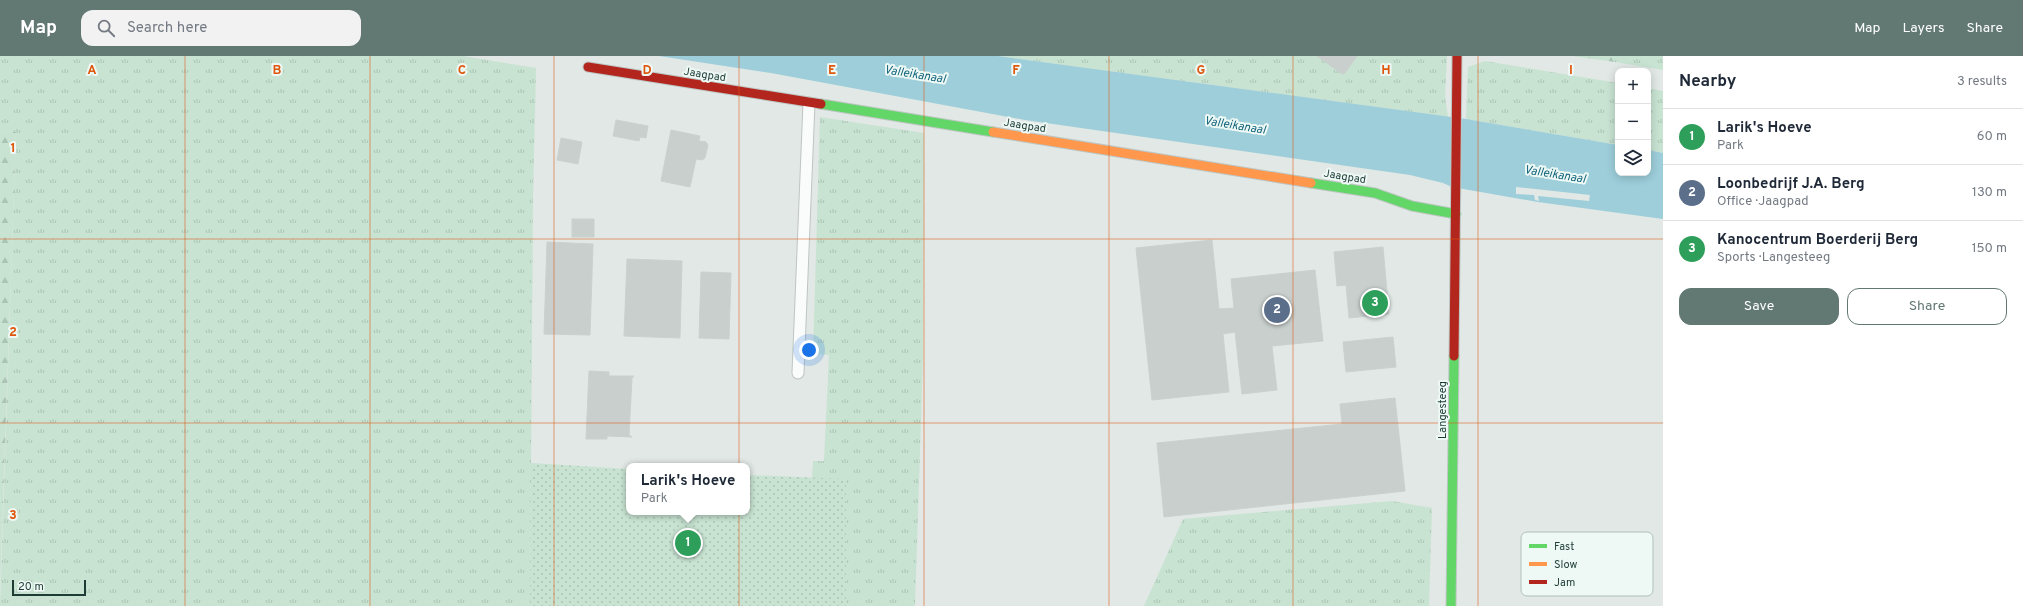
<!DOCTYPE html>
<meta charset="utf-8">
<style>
body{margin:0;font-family:Overpass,sans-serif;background:#f2f2f3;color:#1f2937}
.controls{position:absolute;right:12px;top:12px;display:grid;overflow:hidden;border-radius:8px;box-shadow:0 2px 10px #0003}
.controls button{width:36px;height:36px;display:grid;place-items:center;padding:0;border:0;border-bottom:1px solid #e0e1e3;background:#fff;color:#1f2937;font:20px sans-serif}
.scale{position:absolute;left:12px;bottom:10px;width:74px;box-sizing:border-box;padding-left:4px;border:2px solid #1e3c36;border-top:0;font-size:11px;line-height:14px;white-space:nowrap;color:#1e3c36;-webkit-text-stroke:3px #eef8f4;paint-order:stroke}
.you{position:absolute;left:809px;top:294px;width:14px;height:14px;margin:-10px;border:3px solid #fff;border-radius:50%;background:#1a73e8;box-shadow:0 0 0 6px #1a73e833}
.badge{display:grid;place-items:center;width:26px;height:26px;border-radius:50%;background:#627873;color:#fff;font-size:13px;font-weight:700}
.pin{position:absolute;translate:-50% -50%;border:2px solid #fff;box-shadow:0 1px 4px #0006}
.popup{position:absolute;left:626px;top:407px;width:124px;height:52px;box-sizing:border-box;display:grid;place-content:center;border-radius:8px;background:#fff;filter:drop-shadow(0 1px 3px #0005);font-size:13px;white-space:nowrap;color:#747a83}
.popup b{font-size:15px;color:#1f2937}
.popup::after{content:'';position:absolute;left:50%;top:100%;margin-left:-8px;border:8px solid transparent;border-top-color:#fff}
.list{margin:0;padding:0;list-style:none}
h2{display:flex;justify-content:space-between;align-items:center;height:52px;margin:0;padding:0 16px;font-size:17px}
h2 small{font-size:13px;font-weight:400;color:#747a83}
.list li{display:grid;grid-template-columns:26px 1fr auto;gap:12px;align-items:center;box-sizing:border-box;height:56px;padding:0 16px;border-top:1px solid #e0e1e3}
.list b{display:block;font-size:15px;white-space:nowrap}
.list p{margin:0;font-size:13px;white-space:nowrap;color:#747a83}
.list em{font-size:13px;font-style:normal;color:#747a83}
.actions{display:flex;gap:8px;padding:12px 16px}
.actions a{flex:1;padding:9px 0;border:1px solid #627873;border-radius:12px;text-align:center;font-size:14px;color:#627873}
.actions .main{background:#627873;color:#fff}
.icon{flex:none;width:22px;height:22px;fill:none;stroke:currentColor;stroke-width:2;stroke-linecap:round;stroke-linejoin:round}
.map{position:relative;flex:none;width:1663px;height:550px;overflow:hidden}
header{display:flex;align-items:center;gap:24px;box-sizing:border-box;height:56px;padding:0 20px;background:#627873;color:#fff}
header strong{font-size:19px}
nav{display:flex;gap:22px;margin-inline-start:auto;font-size:14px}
.search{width:280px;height:36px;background:#f2f2f3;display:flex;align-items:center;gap:10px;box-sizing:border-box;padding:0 14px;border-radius:12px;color:#747a83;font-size:15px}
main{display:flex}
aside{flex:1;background:#fff}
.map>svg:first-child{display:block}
.grass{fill:url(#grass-tufts)}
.forest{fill:url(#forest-firs)}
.park{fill:url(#park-dots)}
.water{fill:#9dceda}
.pier{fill:#e1e8e5}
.building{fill:#c8cfcc;stroke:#cad1ce}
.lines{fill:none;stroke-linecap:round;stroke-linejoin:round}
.lane-casing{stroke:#bec5c2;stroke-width:13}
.fast-casing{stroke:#bdc6c3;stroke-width:11}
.slow-casing{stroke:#bdc6c3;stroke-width:11}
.jam-casing{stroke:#bdc6c3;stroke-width:11}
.lane{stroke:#fafcfb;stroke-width:11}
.fast{stroke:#63d668;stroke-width:9}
.slow{stroke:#ff974d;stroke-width:9}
.jam{stroke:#b3261e;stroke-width:9}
.grid{fill:none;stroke:#de580e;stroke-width:1;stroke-opacity:0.55}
.labels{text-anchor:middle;stroke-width:4;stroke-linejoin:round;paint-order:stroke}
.street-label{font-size:11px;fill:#1e3c36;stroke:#eef8f4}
.water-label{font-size:12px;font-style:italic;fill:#13657d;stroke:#eef8f4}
.key{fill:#eef8f4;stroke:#b0c0bb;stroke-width:1}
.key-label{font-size:11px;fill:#1e3c36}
.grid-label{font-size:13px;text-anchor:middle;font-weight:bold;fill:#de580e;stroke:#eef8f4;stroke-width:4;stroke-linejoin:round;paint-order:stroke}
</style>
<header>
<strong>Map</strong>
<div class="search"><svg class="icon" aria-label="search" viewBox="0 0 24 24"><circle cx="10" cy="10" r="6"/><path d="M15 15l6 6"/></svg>Search here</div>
<nav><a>Map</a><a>Layers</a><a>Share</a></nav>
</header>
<main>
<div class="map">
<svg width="1663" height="550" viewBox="0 0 1663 550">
<defs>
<pattern id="grass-tufts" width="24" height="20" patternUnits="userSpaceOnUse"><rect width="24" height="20" fill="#c8e3d2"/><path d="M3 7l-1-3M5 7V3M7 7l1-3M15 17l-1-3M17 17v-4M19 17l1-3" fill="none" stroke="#abc4b5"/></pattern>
<pattern id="forest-firs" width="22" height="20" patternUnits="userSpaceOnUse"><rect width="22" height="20" fill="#c8e3d2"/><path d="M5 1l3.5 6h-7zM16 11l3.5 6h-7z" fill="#abc4b5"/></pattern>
<pattern id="park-dots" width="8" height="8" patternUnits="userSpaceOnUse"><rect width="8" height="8" fill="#c8e3d2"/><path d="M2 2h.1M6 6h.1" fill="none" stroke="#abc4b5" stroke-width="1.8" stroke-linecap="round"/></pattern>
</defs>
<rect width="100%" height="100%" fill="#e1e8e5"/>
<g class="grass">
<polygon points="0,0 463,0 536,12 533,141 530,550 0,550 16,76 0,75"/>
<polygon points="998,0 1447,0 1445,40 1448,61"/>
<polygon points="1615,0 1663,0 1663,14 1615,6"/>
<polygon points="1485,5 1618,27 1618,89 1466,63 1468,11"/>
<polygon points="1648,32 1663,35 1663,97 1648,94"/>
<polygon points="820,61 924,77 923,301 915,550 846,550 846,423 812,423 813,405 824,405 829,299 813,298"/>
<polygon points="1392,445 1432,452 1429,550 1144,550 1183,463"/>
</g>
<g class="forest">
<polygon points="1572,0 1615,0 1615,6"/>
<polygon points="0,75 16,76 0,532"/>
</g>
<polygon class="park" points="531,407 629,413 629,456 747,456 747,419 846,423 846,550 530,550"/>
<polygon class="water" points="659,0 998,0 1466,63 1618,89 1618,117 1648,117 1648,94 1663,97 1663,163 1538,146 1452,131 1443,127 1410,119 1025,64 771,17"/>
<polygon class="pier" points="1516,131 1590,139 1589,145 1538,140 1539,145 1535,144 1534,139 1516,138"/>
<g class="building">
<polygon points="1317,0 1357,0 1345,17 1342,18"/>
<polygon points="616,64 648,70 646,82 640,81 639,85 613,80"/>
<polygon points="671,74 700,80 699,85 706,86 708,89 705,102 702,104 696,103 690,131 661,125"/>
<polygon points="561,82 582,86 578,108 557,104"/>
<rect x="572" y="163" width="22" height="18"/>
<polygon points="1212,184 1219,253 1234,252 1231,223 1315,214 1323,285 1272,290 1277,334 1242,338 1235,276 1223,278 1229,336 1152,344 1136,192"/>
<polygon points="547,186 593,188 590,279 544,278"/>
<polygon points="1383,191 1389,258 1349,262 1346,229 1337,230 1334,196"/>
<polygon points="627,203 682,205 680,282 624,280"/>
<polygon points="701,216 731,217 729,283 699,282"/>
<polygon points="1393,281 1396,311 1346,316 1343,286"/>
<polygon points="589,315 609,316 609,320 634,320 632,322 629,379 632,381 607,380 607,383 586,383"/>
<polygon points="1395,342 1405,435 1164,461 1157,387 1342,368 1340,348"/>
</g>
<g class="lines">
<defs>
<polyline id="lane" points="798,317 809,47"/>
<g id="fast">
<polyline points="821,48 993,76"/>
<polyline points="1311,127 1375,137 1412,150 1456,158"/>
<polyline points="1451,550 1454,300"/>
</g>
<polyline id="slow" points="993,76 1311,127"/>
<g id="jam">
<polyline points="588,11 821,48"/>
<polyline points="1454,300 1457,0"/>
</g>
</defs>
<use href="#lane" class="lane-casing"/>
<use href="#fast" class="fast-casing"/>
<use href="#slow" class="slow-casing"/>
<use href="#jam" class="jam-casing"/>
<use href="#lane" class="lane"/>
<use href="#fast" class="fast"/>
<use href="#slow" class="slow"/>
<use href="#jam" class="jam"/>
</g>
<path class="grid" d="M185 0V550M370 0V550M554 0V550M739 0V550M924 0V550M1109 0V550M1293 0V550M1478 0V550M0 183H1663M0 367H1663"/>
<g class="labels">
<g class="street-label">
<text transform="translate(705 18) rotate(9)" y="4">Jaagpad</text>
<text transform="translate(1025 69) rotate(9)" y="4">Jaagpad</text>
<text transform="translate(1345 120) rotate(9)" y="4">Jaagpad</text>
<text transform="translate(1442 354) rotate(-90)" y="4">Langesteeg</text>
</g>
<g class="water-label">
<text transform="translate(915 18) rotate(9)" y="4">Valleikanaal</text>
<text transform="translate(1235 69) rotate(9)" y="4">Valleikanaal</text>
<text transform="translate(1555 118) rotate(9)" y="4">Valleikanaal</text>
</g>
</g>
<rect x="1521" y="476" width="132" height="64" rx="6" class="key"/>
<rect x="1529" y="488" width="18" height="4" fill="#63d668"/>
<rect x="1529" y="506" width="18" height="4" fill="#ff974d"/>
<rect x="1529" y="524" width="18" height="4" fill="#b3261e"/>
<g class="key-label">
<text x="1554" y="494">Fast</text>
<text x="1554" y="512">Slow</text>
<text x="1554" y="530">Jam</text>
</g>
<g class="grid-label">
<text x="92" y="18">A</text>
<text x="277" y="18">B</text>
<text x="462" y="18">C</text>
<text x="647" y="18">D</text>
<text x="832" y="18">E</text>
<text x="1016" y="18">F</text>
<text x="1201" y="18">G</text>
<text x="1386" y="18">H</text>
<text x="1571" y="18">I</text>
<text x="13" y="96">1</text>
<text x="13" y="280">2</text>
<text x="13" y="463">3</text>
</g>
</svg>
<div class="controls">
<button>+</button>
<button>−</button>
<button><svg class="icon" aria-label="layers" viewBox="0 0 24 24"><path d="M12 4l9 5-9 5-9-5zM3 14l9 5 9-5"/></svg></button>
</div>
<div class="scale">20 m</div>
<div class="you"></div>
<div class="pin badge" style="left:688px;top:487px;background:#2e9e5b">1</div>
<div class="popup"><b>Larik's Hoeve</b>Park</div>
<div class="pin badge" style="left:1277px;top:254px;background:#5c6f8a">2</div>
<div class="pin badge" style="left:1375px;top:247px;background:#2e9e5b">3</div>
</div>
<aside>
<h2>Nearby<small>3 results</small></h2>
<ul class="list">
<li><span class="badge" style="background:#2e9e5b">1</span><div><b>Larik's Hoeve</b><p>Park</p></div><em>60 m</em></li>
<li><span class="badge" style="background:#5c6f8a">2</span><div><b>Loonbedrijf J.A. Berg</b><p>Office · Jaagpad</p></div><em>130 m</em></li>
<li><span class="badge" style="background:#2e9e5b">3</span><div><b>Kanocentrum Boerderij Berg</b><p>Sports · Langesteeg</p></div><em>150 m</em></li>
</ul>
<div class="actions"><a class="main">Save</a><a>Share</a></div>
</aside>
</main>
